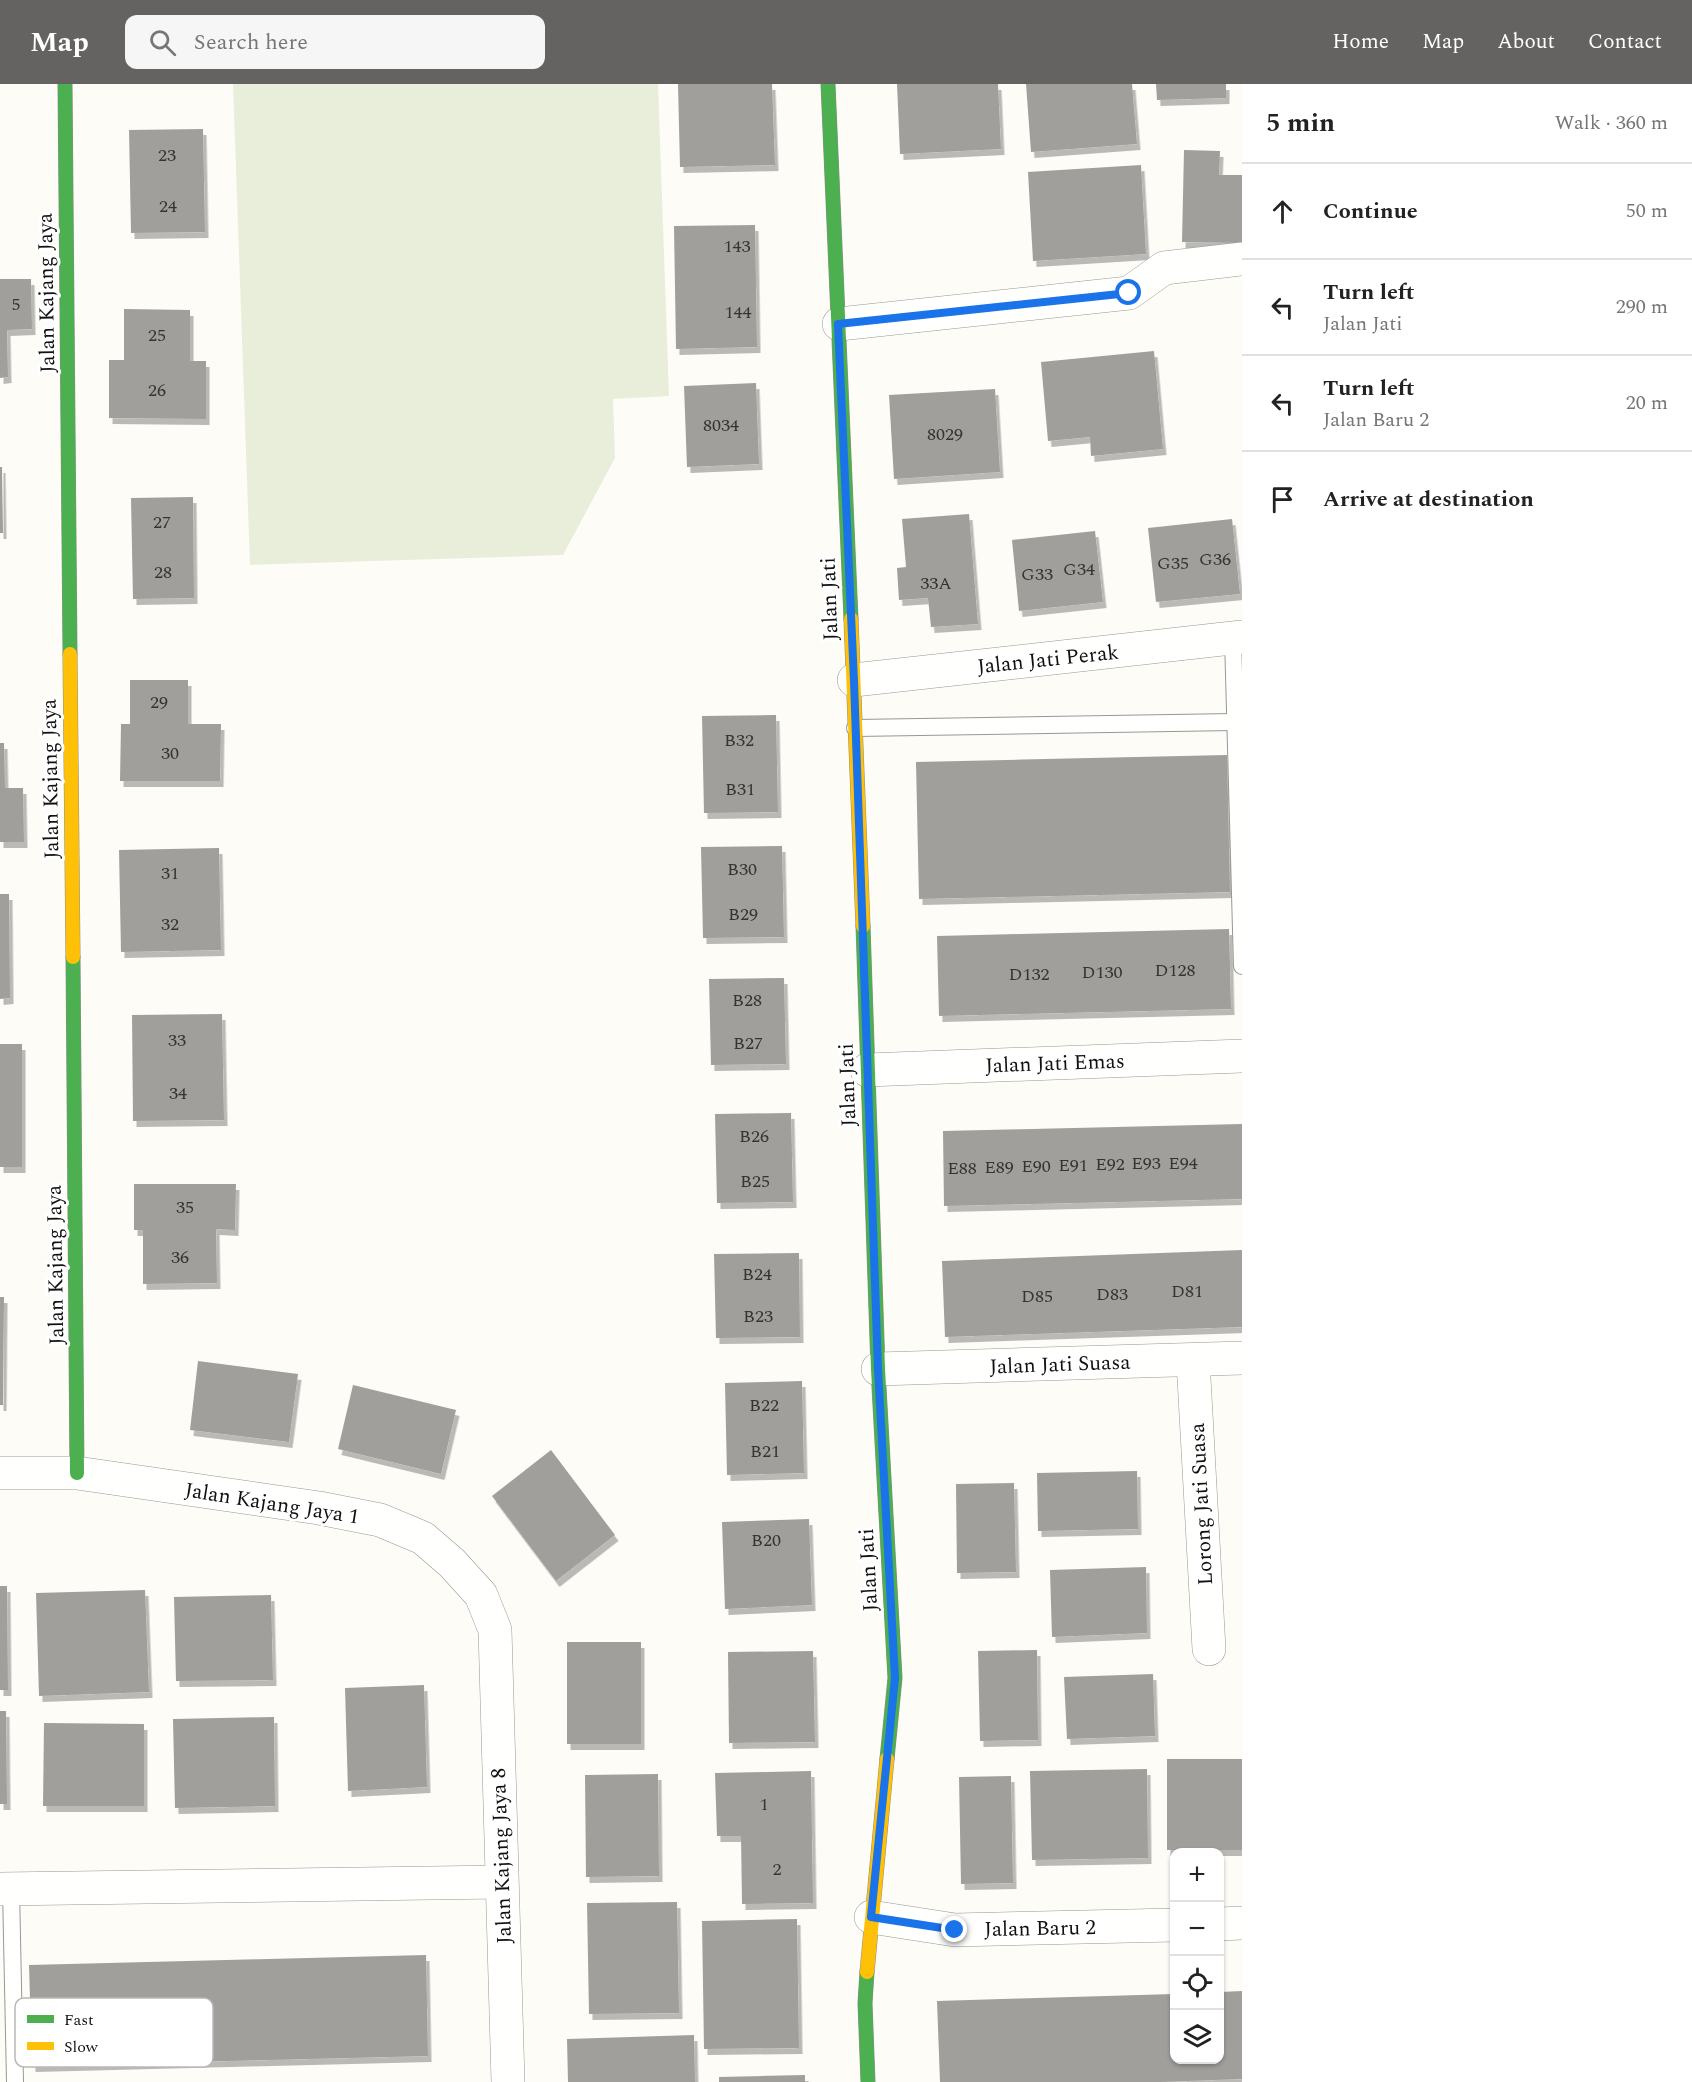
<!DOCTYPE html>
<meta charset="utf-8">
<style>
body{margin:0;font-family:Spectral,serif;background:#f6f6f6;color:#222}
.controls{position:absolute;right:18px;bottom:18px;display:grid;overflow:hidden;border-radius:12px;box-shadow:0 2px 4px #0004}
.controls button{width:54px;height:54px;display:grid;place-items:center;padding:0;border:0;border-bottom:2px solid #e0e0e0;background:#fff;color:#222;font:30px sans-serif}
.stop{position:absolute;width:18px;height:18px;margin:-14px;border:4px solid #1a73e8;border-radius:50%;background:#fff}
.stop.end{background:#1a73e8;border-color:#fff;box-shadow:0 2px 6px #0008}
.list{margin:0;padding:0;list-style:none}
h2{display:flex;justify-content:space-between;align-items:center;height:78px;margin:0;padding:0 24px;font-size:26px}
h2 small{font-size:20px;font-weight:400;color:#767676}
.list li{display:grid;grid-template-columns:39px 1fr auto;gap:18px;align-items:center;box-sizing:border-box;height:96px;padding:0 24px;border-top:2px solid #e0e0e0}
.list b{display:block;font-size:22px;white-space:nowrap}
.list p{margin:0;font-size:20px;white-space:nowrap;color:#767676}
.list em{font-size:20px;font-style:normal;color:#767676}
.icon{flex:none;width:33px;height:33px;fill:none;stroke:currentColor;stroke-width:2;stroke-linecap:round;stroke-linejoin:round}
.map{position:relative;flex:none;width:1242px;height:1998px;overflow:hidden}
header{display:flex;align-items:center;gap:36px;box-sizing:border-box;height:84px;padding:0 30px;background:#646362;color:#fff}
header strong{font-size:28px}
nav{display:flex;gap:33px;margin-inline-start:auto;font-size:21px}
.search{width:420px;height:54px;background:#f6f6f6;display:flex;align-items:center;gap:15px;box-sizing:border-box;padding:0 21px;border-radius:12px;color:#767676;font-size:22px}
main{display:flex}
aside{flex:1;background:#fff}
.map>svg:first-child{display:block}
.cemetery{fill:#e9eedb}
.building{fill:#a19f9c;filter:url(#shadow)}
.lines{fill:none;stroke-linecap:round;stroke-linejoin:round}
.lane-casing{stroke:#979795;stroke-width:18}
.street-casing{stroke:#979795;stroke-width:34}
.fast-casing{stroke:#8e8d8b;stroke-width:15}
.slow-casing{stroke:#8e8d8b;stroke-width:15}
.lane{stroke:#fffffe;stroke-width:16}
.street{stroke:#fffffe;stroke-width:33}
.fast{stroke:#4caf50;stroke-width:14}
.slow{stroke:#ffc107;stroke-width:14}
.route{stroke:#1a73e8;stroke-width:8}
.labels{text-anchor:middle;stroke-width:6;stroke-linejoin:round;paint-order:stroke}
.number-label{font-size:18px;fill:#353434}
.street-label{font-size:21px;fill:#111;stroke:#fff}
.key{fill:#fff;stroke:#b8b8b8;stroke-width:1.5}
.key-label{font-size:16px;fill:#111}
</style>
<header>
<strong>Map</strong>
<div class="search"><svg class="icon" aria-label="search" viewBox="0 0 24 24"><circle cx="10" cy="10" r="6"/><path d="M15 15l6 6"/></svg>Search here</div>
<nav><a>Home</a><a>Map</a><a>About</a><a>Contact</a></nav>
</header>
<main>
<div class="map">
<svg width="1242" height="1998" viewBox="0 0 1242 1998">
<defs>
<filter id="shadow"><feDropShadow dx="3.5" dy="6" stdDeviation="0" flood-color="#0004"/></filter>
</defs>
<rect width="100%" height="100%" fill="#fdfcf7"/>
<polygon class="cemetery" points="233,0 658,0 669,312 613,315 615,374 563,471 250,481"/>
<g class="building">
<polygon points="678,0 772,0 775,81 680,83"/>
<polygon points="897,0 998,0 1001,65 900,70"/>
<polygon points="1026,0 1132,0 1137,60 1031,68"/>
<polygon points="1156,0 1226,0 1226,14 1157,16"/>
<polygon points="203,45 205,148 131,149 129,46"/>
<polygon points="1184,66 1220,67 1219,91 1242,91 1242,159 1182,158"/>
<polygon points="1141,81 1146,170 1033,177 1028,88"/>
<polygon points="755,141 757,263 676,265 674,142"/>
<polygon points="0,195 31,195 32,245 7,246 8,293 0,294"/>
<polygon points="124,225 190,226 190,277 206,277 206,335 109,334 109,276 124,276"/>
<polygon points="1154,267 1163,365 1091,372 1090,353 1048,357 1041,278"/>
<polygon points="756,299 759,380 687,383 684,302"/>
<polygon points="995,305 1000,388 894,395 889,311"/>
<polygon points="0,383 2,383 3,449 0,449"/>
<polygon points="193,413 194,514 133,515 131,414"/>
<polygon points="969,430 978,540 931,543 928,514 899,516 897,484 906,483 902,435"/>
<polygon points="1232,435 1240,510 1156,518 1148,444"/>
<polygon points="1095,447 1103,518 1019,527 1012,456"/>
<polygon points="130,596 188,596 188,640 221,640 220,697 120,697 121,640 130,640"/>
<polygon points="776,631 778,728 704,729 702,632"/>
<polygon points="0,659 4,659 5,704 23,704 24,758 0,758"/>
<polygon points="1227,671 1230,808 919,815 916,678"/>
<polygon points="782,762 784,853 703,854 701,763"/>
<polygon points="219,764 221,866 121,868 119,766"/>
<polygon points="0,810 9,810 10,914 0,915"/>
<polygon points="1229,845 1231,925 939,932 937,852"/>
<polygon points="784,894 786,980 711,981 709,895"/>
<polygon points="222,930 224,1036 133,1037 132,931"/>
<rect x="0" y="960" width="22" height="123"/>
<polygon points="791,1029 793,1118 717,1119 715,1030"/>
<polygon points="1242,1040 1242,1115 944,1122 943,1047"/>
<polygon points="134,1100 236,1100 235,1146 216,1145 217,1199 143,1200 143,1146 134,1146"/>
<polygon points="1242,1166 1242,1243 945,1253 942,1177"/>
<polygon points="799,1169 800,1253 716,1254 714,1170"/>
<polygon points="0,1213 4,1213 3,1321 0,1321"/>
<polygon points="198,1277 298,1290 289,1358 190,1346"/>
<polygon points="802,1297 804,1389 727,1391 725,1299"/>
<polygon points="353,1301 456,1326 441,1390 338,1365"/>
<polygon points="551,1366 615,1451 556,1497 492,1412"/>
<polygon points="1137,1387 1138,1445 1038,1447 1037,1389"/>
<polygon points="1014,1399 1016,1488 957,1489 956,1400"/>
<polygon points="809,1435 812,1521 725,1525 722,1438"/>
<polygon points="1146,1483 1147,1549 1052,1553 1050,1486"/>
<polygon points="0,1502 7,1502 8,1606 0,1606"/>
<polygon points="145,1506 149,1608 39,1612 36,1509"/>
<polygon points="271,1511 273,1596 176,1597 174,1513"/>
<rect x="567" y="1558" width="74" height="102"/>
<polygon points="1037,1566 1038,1656 980,1657 978,1567"/>
<polygon points="813,1567 815,1658 729,1659 728,1568"/>
<polygon points="1153,1590 1155,1652 1067,1655 1064,1593"/>
<polygon points="424,1601 427,1703 348,1707 345,1604"/>
<polygon points="0,1627 6,1627 7,1720 0,1720"/>
<polygon points="274,1633 275,1722 175,1724 173,1635"/>
<polygon points="44,1639 144,1640 144,1722 43,1722"/>
<rect x="1167" y="1675" width="75" height="91"/>
<polygon points="1147,1685 1148,1774 1032,1776 1030,1687"/>
<polygon points="811,1687 813,1819 742,1820 741,1752 717,1752 715,1689"/>
<polygon points="658,1690 659,1792 586,1793 585,1691"/>
<polygon points="1011,1692 1013,1799 961,1800 959,1693"/>
<polygon points="677,1818 679,1929 589,1930 587,1819"/>
<polygon points="797,1835 799,1964 704,1965 702,1837"/>
<polygon points="426,1871 428,1972 32,1982 29,1881"/>
<polygon points="1242,1907 1242,1995 1160,1998 940,1998 937,1917 1174,1910 1174,1976 1220,1976 1220,1908"/>
<polygon points="694,1951 695,1998 568,1998 567,1955"/>
<polygon points="805,1991 805,1998 719,1998 719,1993"/>
</g>
<g class="lines">
<defs>
<g id="lane">
<polyline points="1233,554 1242,882"/>
<polyline points="855,644 1235,638"/>
<polyline points="11,1805 15,1998"/>
</g>
<g id="street">
<polyline points="839,240 1129,209 1164,184 1242,175"/>
<polyline points="854,596 1242,553"/>
<polyline points="867,986 1242,972"/>
<polyline points="1193,1276 1209,1565"/>
<polyline points="878,1285 1242,1274"/>
<polyline points="0,1389 77,1389 319,1424 380,1436 423,1454 452,1479 481,1511 495,1546 508,1998"/>
<polyline points="0,1805 501,1798"/>
<polyline points="871,1833 955,1846 1174,1841"/>
<polyline points="1220,1840 1242,1839"/>
</g>
<g id="fast">
<polyline points="65,0 70,570"/>
<polyline points="828,0 851,535"/>
<polyline points="863,842 878,1285 895,1594 887,1675"/>
<polyline points="73,873 77,1389"/>
<polyline points="867,1888 865,1919 868,1998"/>
</g>
<g id="slow">
<polyline points="851,535 863,842"/>
<polyline points="70,570 73,873"/>
<polyline points="867,1888 887,1675"/>
</g>
</defs>
<use href="#lane" class="lane-casing"/>
<use href="#street" class="street-casing"/>
<use href="#fast" class="fast-casing"/>
<use href="#slow" class="slow-casing"/>
<use href="#lane" class="lane"/>
<use href="#street" class="street"/>
<use href="#fast" class="fast"/>
<use href="#slow" class="slow"/>
</g>
<g class="lines">
<polyline class="route" points="955,1846 871,1833 895,1594 878,1285 854,597 838,240 1129,209"/>
</g>
<g class="labels">
<g class="number-label">
<text x="167" y="77">23</text>
<text x="168" y="128">24</text>
<text x="737" y="168">143</text>
<text x="16" y="226">5</text>
<text x="738" y="234">144</text>
<text x="157" y="257">25</text>
<text x="157" y="312">26</text>
<text x="721" y="347">8034</text>
<text x="945" y="356">8029</text>
<text x="162" y="444">27</text>
<text x="1215" y="481">G36</text>
<text x="1173" y="485">G35</text>
<text x="1079" y="491">G34</text>
<text x="163" y="494">28</text>
<text x="1037" y="496">G33</text>
<text x="936" y="505">33A</text>
<text x="159" y="624">29</text>
<text x="739" y="662">B32</text>
<text x="170" y="675">30</text>
<text x="740" y="711">B31</text>
<text x="742" y="791">B30</text>
<text x="170" y="795">31</text>
<text x="743" y="836">B29</text>
<text x="170" y="846">32</text>
<text x="1175" y="892">D128</text>
<text x="1102" y="894">D130</text>
<text x="1029" y="896">D132</text>
<text x="747" y="922">B28</text>
<text x="177" y="962">33</text>
<text x="748" y="965">B27</text>
<text x="178" y="1015">34</text>
<text x="754" y="1058">B26</text>
<text x="1146" y="1085">E93</text>
<text x="1183" y="1085">E94</text>
<text x="1110" y="1086">E92</text>
<text x="1073" y="1087">E91</text>
<text x="1036" y="1088">E90</text>
<text x="999" y="1089">E89</text>
<text x="962" y="1090">E88</text>
<text x="755" y="1103">B25</text>
<text x="185" y="1129">35</text>
<text x="180" y="1179">36</text>
<text x="757" y="1196">B24</text>
<text x="1187" y="1213">D81</text>
<text x="1112" y="1216">D83</text>
<text x="1037" y="1218">D85</text>
<text x="758" y="1238">B23</text>
<text x="764" y="1327">B22</text>
<text x="765" y="1373">B21</text>
<text x="766" y="1462">B20</text>
<text x="764" y="1726">1</text>
<text x="777" y="1791">2</text>
</g>
<g class="street-label">
<text transform="translate(46 209) rotate(-91)" y="7">Jalan Kajang Jaya</text>
<text transform="translate(829 515) rotate(-92)" y="7">Jalan Jati</text>
<text transform="translate(1048 575) rotate(-6)" y="7">Jalan Jati Perak</text>
<text transform="translate(50 695) rotate(-91)" y="7">Jalan Kajang Jaya</text>
<text transform="translate(1055 979) rotate(-2)" y="7">Jalan Jati Emas</text>
<text transform="translate(847 1001) rotate(-92)" y="7">Jalan Jati</text>
<text transform="translate(55 1181) rotate(-91)" y="7">Jalan Kajang Jaya</text>
<text transform="translate(1060 1280) rotate(-2)" y="7">Jalan Jati Suasa</text>
<text transform="translate(272 1419) rotate(9)" y="7">Jalan Kajang Jaya 1</text>
<text transform="translate(1201 1420) rotate(-93)" y="7">Lorong Jati Suasa</text>
<text transform="translate(868 1486) rotate(-93)" y="7">Jalan Jati</text>
<text transform="translate(501 1772) rotate(-92)" y="7">Jalan Kajang Jaya 8</text>
<text transform="translate(1040 1844) rotate(-1)" y="7">Jalan Baru 2</text>
</g>
</g>
<rect x="15" y="1914" width="198" height="69" rx="9" class="key"/>
<rect x="27" y="1931" width="27" height="8" fill="#4caf50"/>
<rect x="27" y="1958" width="27" height="8" fill="#ffc107"/>
<g class="key-label">
<text x="64" y="1941">Fast</text>
<text x="64" y="1968">Slow</text>
</g>
</svg>
<div class="controls">
<button>+</button>
<button>−</button>
<button><svg class="icon" aria-label="locate" viewBox="0 0 24 24"><circle cx="12" cy="12" r="6"/><path d="M12 2v4M12 18v4M2 12h4M18 12h4"/></svg></button>
<button><svg class="icon" aria-label="layers" viewBox="0 0 24 24"><path d="M12 4l9 5-9 5-9-5zM3 14l9 5 9-5"/></svg></button>
</div>
<div class="stop" style="left:1129px;top:209px"></div>
<div class="stop end" style="left:955px;top:1846px"></div>
</div>
<aside>
<h2>5 min<small>Walk · 360 m</small></h2>
<ul class="list">
<li><svg class="icon" aria-label="ahead" viewBox="0 0 24 24"><path d="M12 20V5M6 11l6-6 6 6"/></svg><div><b>Continue</b></div><em>50 m</em></li>
<li><svg class="icon" aria-label="left" viewBox="0 0 24 24"><path d="M17 20v-9H6M10 6l-5 5 5 5"/></svg><div><b>Turn left</b><p>Jalan Jati</p></div><em>290 m</em></li>
<li><svg class="icon" aria-label="left" viewBox="0 0 24 24"><path d="M17 20v-9H6M10 6l-5 5 5 5"/></svg><div><b>Turn left</b><p>Jalan Baru 2</p></div><em>20 m</em></li>
<li><svg class="icon" aria-label="arrive" viewBox="0 0 24 24"><path d="M6 21V4h12l-3 4 3 4H6"/></svg><div><b>Arrive at destination</b></div></li>
</ul>
</aside>
</main>
